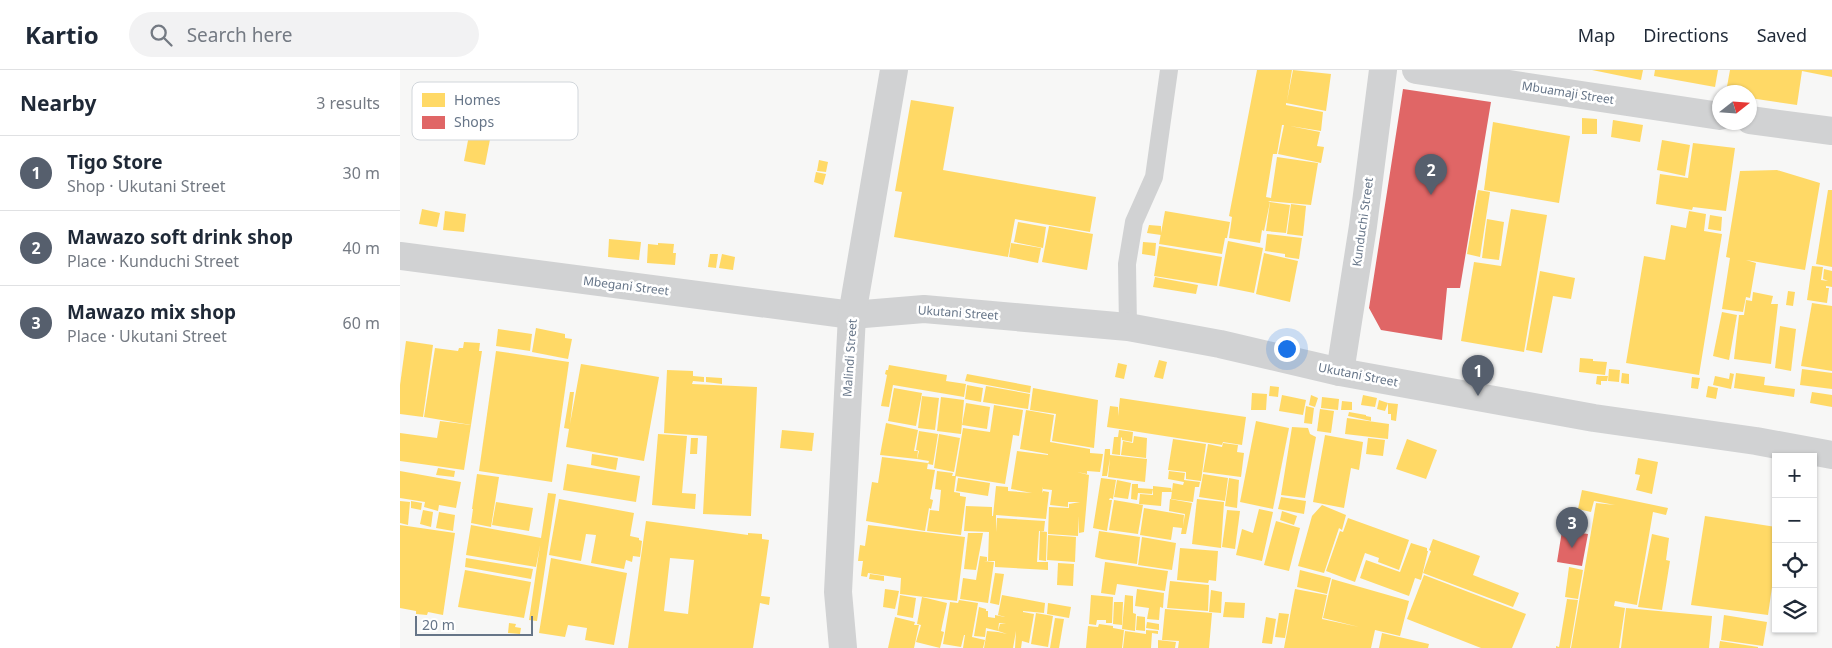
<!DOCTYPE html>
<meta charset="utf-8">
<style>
body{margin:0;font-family:"Noto Sans",sans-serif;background:#f2f2f3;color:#1f2937}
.controls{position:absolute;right:15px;bottom:15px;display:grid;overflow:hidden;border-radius:0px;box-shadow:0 1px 4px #0004}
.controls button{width:45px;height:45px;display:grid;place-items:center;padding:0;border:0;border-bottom:1px solid #e0e1e3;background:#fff;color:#1f2937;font:25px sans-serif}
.compass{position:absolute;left:1312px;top:15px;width:45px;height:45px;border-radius:50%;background:#fff;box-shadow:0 1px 4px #0004;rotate:73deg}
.scale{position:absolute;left:15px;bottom:12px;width:118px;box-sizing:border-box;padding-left:5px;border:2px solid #667588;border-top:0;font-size:14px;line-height:18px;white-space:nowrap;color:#667588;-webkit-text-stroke:4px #fff;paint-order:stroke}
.you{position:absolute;left:886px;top:278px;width:18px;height:18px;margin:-12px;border:4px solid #fff;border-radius:50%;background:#1a73e8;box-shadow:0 0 0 8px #1a73e833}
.badge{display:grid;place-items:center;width:32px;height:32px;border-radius:50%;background:#565f6d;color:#fff;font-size:16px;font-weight:700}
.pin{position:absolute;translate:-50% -41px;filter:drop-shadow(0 1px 2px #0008)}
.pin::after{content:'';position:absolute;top:26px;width:18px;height:15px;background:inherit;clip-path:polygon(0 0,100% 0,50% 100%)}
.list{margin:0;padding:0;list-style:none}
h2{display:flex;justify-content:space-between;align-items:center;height:65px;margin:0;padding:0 20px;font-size:21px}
h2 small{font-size:16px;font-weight:400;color:#747a83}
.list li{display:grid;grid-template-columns:32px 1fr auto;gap:15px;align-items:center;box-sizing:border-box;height:75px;padding:0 20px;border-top:1px solid #e0e1e3}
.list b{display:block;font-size:19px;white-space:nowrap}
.list p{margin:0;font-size:16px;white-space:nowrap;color:#747a83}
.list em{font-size:16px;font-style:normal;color:#747a83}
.icon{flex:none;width:28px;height:28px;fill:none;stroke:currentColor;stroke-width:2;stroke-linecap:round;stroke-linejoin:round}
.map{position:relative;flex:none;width:1432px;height:578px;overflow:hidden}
header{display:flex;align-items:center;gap:30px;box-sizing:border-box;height:70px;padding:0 25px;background:#fff;border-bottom:1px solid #e0e1e3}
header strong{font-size:24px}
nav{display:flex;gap:28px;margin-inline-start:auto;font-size:18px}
.search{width:350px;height:45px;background:#f2f2f3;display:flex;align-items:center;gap:12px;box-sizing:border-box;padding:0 18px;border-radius:28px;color:#747a83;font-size:19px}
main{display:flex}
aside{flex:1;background:#fff}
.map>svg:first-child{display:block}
.homes{fill:#ffd966;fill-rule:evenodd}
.shops{fill:#e06666}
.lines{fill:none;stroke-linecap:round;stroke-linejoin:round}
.service{stroke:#d1d2d3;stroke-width:18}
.minor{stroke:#d1d2d3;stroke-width:28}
.labels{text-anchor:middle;stroke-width:5;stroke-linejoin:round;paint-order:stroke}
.street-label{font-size:12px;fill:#667588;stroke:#fff}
.key{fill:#fff;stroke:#d1d6db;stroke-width:1}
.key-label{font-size:14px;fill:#667588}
</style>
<header>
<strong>Kartio</strong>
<div class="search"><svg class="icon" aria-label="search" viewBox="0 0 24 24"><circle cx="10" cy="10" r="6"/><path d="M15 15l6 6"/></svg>Search here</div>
<nav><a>Map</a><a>Directions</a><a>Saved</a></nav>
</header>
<main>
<aside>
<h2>Nearby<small>3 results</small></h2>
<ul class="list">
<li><span class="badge">1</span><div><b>Tigo Store</b><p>Shop · Ukutani Street</p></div><em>30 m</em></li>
<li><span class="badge">2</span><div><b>Mawazo soft drink shop</b><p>Place · Kunduchi Street</p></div><em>40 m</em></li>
<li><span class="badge">3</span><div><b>Mawazo mix shop</b><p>Place · Ukutani Street</p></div><em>60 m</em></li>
</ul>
</aside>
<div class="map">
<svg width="1432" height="578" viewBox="0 0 1432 578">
<rect width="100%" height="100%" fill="#f7f7f6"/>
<g class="homes">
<polygon points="857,0 892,0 887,31 893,0 931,4 926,41 886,33 886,35 923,42 921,61 890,56 920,62 917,76 924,77 921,93 878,84 884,55 882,55 877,84 873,84 866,127 871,128 877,87 918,93 911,135 868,131 870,132 864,161 862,160 860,173 829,168 832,147 829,146"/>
<polygon points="1192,0 1243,0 1241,10"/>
<polygon points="1255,0 1318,0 1315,17 1254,6"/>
<polygon points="1330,0 1432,0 1432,7 1402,1 1397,35 1350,28 1350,22 1326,22"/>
<polygon points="511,30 554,37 543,100 696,127 690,162 615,149 608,187 494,167 502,122 495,121"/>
<polygon points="73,45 94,49 85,95 64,91"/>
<polygon points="1182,48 1197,49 1197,64 1182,64"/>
<polygon points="1213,50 1243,55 1240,72 1211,67"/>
<polygon points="1093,52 1170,66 1159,133 1084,120"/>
<polygon points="1262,70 1290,75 1285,106 1257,100"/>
<polygon points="1293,73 1335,78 1326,141 1293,137 1292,140 1256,134 1260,104 1288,108"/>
<polygon points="419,90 428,92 426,102 417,101"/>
<polygon points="1377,100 1420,113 1405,200 1346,190 1356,193 1350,228 1346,227 1343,242 1322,239 1330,188 1326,187 1340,101"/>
<polygon points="416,102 426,104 423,115 414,112"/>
<polygon points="1078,120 1090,122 1080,187 1067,184"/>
<polygon points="1428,120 1432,120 1432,197 1416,194"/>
<polygon points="870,132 890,135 886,163 866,161"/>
<polygon points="891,134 906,136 903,166 887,164"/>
<polygon points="22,139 40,143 37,157 19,154"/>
<polygon points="1111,139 1147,145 1124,282 1061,271 1074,192 1101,196"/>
<polygon points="45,141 66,144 64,162 43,160"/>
<polygon points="765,141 830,152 827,168 825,168 822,184 759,174"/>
<polygon points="1289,141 1306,144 1304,161 1322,164 1299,305 1226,293 1244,186 1265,190 1271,155 1286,158"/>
<polygon points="1310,145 1322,147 1321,161 1308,159"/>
<polygon points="1087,149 1104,152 1099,190 1082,188"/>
<polygon points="618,152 646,157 643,178 614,172"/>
<polygon points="749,155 761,156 761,165 747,163"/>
<polygon points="649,156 693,164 687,200 642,192"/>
<polygon points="867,164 902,168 899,189 885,187 885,184 865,181"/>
<polygon points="209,169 241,172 239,190 208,187"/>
<polygon points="828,171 863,178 854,223 819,216"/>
<polygon points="743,172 756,173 755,186 742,184"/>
<polygon points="258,173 274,174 273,183 276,183 275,195 247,193 248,174 258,175"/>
<polygon points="611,173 641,178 638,193 609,187"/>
<polygon points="759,176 822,187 817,216 754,206"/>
<polygon points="864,183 898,191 890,232 856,224"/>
<polygon points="310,184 318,184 316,198 308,197"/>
<polygon points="322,184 335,187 333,200 319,198"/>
<polygon points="1412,196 1423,197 1421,210 1428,211 1423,209 1424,199 1432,201 1432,217 1426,216 1426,218 1429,218 1427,233 1407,230"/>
<polygon points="1140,201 1175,208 1171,229 1153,226 1142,283 1126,280"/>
<polygon points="755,207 798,215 796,224 753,217"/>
<polygon points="1388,221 1395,222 1393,236 1386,235"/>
<polygon points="1353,222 1373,226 1371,234 1378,234 1371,294 1334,289 1339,245 1344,245 1346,230 1352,231"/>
<polygon points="1412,233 1432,236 1432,301 1401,296"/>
<polygon points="1322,242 1337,245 1329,290 1313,286"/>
<polygon points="1380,256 1396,259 1391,301 1375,298"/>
<polygon points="136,258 165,264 165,268 172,269 168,289 132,282"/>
<polygon points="98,259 132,264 130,281 96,276"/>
<polygon points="6,271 33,275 23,347 0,344 0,315"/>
<polygon points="64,272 80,273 79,281 82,281 71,355 24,347 35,278 58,281 59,278 63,278"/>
<polygon points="96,281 169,292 152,412 79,401"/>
<polygon points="1180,288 1193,289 1193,291 1207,292 1205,305 1179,302"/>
<polygon points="759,290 767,292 763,309 754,307"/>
<polygon points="718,293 727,295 724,309 715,307"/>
<polygon points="181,294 259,307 244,391 166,377 169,359 164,358 170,322 174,322 170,354"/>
<polygon points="489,295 547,305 546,311 566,314 564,327 493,315 489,337 481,336 487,305 485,304 486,300 488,300"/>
<polygon points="1209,299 1220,300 1219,312 1208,311"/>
<polygon points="1402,299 1432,303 1432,319 1400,315"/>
<polygon points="267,300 293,301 293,306 304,307 304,312 293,311 292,314 357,317 351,446 303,444 307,366 264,363"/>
<polygon points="1222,303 1229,304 1229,314 1221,313"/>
<polygon points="1330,303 1334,304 1331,319 1313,315 1315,306 1329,309"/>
<polygon points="1336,303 1365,307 1364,315 1395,319 1394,327 1334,318"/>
<polygon points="567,304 631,316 630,323 565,311"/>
<polygon points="1197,306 1208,306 1207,311 1201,311 1201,315 1196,314"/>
<polygon points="306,307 322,308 322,314 306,312"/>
<polygon points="1292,307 1300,308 1298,319 1291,318"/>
<polygon points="567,315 583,318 581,332 565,329"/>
<polygon points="586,316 630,324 628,339 583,332"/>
<polygon points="870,316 879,317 878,327 869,326"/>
<polygon points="1308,316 1318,318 1316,329 1306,327"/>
<polygon points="494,318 522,323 516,356 488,351"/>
<polygon points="633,318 698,330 694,378 652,371 656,344 630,340"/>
<polygon points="1412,322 1432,325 1432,337 1410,333"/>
<polygon points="852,323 867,324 866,340 851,340"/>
<polygon points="882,325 906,330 903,345 879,341"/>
<polygon points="911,325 918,328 915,337 909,335"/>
<polygon points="963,325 977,328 975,337 961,335"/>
<polygon points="522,326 539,328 535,360 518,358"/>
<polygon points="541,327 564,330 561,364 537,361"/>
<polygon points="922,327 939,329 938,340 921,338"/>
<polygon points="720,328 846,347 842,375 823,372 822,375 707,357 710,336 718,337 718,346"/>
<polygon points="979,330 988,333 985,341 977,339"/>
<polygon points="942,331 952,332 952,340 941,340"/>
<polygon points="566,333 590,337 587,359 562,355"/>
<polygon points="988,333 998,334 996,351 991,350 991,344 988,344"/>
<polygon points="594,335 623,340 619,366 613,365 605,414 555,406 563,358 590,362"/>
<polygon points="906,336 914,338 912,354 904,353"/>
<polygon points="920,339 934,341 931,363 917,361"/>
<polygon points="626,340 654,345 650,372 690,379 690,383 703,384 700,402 687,401 687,404 677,402 689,405 684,462 679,463 679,446 678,466 648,464 649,437 669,438 669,434 680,432 668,432 668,437 650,435 652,420 643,419 643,417 642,423 643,421 649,422 646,449 596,445 596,462 597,448 645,451 644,461 635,461 639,461 637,492 648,492 648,500 595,497 595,491 588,491 589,462 564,461 566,436 592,437 592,446 593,446 596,416 608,417 608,421 632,423 611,419 617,381 648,385 648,384 620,379"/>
<polygon points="949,342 966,345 966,346 971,347 971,351 948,346"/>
<polygon points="947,348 989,354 988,369 945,364"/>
<polygon points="40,351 71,355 64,400 0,391 0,363 37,368"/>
<polygon points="856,351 889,358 873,439 840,432"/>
<polygon points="486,353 518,360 514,381 518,381 517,389 480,385"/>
<polygon points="892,357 908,358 910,364 916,367 905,428 881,425"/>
<polygon points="382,360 414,363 412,381 380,378"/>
<polygon points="719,360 733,362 732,372 722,370 722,368 721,367 720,385 712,384 714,367 718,367"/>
<polygon points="519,361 538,364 533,395 528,394 529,391 517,389 519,381 516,380"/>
<polygon points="258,364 287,366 282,423 296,424 295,439 252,435"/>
<polygon points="539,364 560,368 554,402 534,398"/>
<polygon points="925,365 963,372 959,400 951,398 944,438 913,432"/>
<polygon points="734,366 747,368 746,388 721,385 723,371 733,373"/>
<polygon points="291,368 298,368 297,384 290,384"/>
<polygon points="968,368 985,370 983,386 966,384"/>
<polygon points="773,369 806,374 801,411 786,409 786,402 768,400"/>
<polygon points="1007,369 1037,380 1026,409 996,399"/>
<polygon points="823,373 838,375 837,382 844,383 841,407 803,402 808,374 822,377"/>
<polygon points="705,379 710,379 710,385 747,389 745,412 708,407 710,388 707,406 702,406"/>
<polygon points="192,384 218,388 216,400 191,395"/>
<polygon points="482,387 528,393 527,399 535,400 530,429 533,430 531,439 529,438 525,461 466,451 472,412 478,413"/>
<polygon points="1238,388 1258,392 1252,424 1236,420 1240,405 1235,404"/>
<polygon points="167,394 240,406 236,432 163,420"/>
<polygon points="38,398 55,401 54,407 36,405"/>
<polygon points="0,401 61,412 56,438 39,435 38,441 24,437 25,432 0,428"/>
<polygon points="537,401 553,403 552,406 556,406 554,422 560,423 560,426 566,427 561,465 527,461 530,440 539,441 541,420 535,419"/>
<polygon points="769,401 785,403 784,410 800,412 799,417 795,417 793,432 771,429 773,413 783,415 784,412 768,409"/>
<polygon points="77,404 99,407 91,457 71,453 73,439 72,439"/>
<polygon points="803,404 828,408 825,431 799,427"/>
<polygon points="558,408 590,413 588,426 556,421"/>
<polygon points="701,408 716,410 713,429 710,428 709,430 712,430 707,461 693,458"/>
<polygon points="829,408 839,410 837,438 825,436"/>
<polygon points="717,410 731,413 728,429 714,427"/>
<polygon points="732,414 738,414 738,418 753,419 752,424 738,423 737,430 731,429"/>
<polygon points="753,416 771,418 772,422 760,422 762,422 761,436 739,434 740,424 753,425"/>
<polygon points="1182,420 1268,438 1266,445 1253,442 1237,535 1215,531 1214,536 1225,538 1219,578 1171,578 1196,433 1215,435 1194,431 1191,442 1178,439"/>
<polygon points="148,423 156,424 137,551 129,550 140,475 136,497 66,485 71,455 141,468"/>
<polygon points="881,427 906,431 904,444 878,439"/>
<polygon points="159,429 234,443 230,466 239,468 239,470 242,471 240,487 233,486 232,492 226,490 224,499 191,493 196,465 186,464 181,491 149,485"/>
<polygon points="770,429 792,433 786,464 781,464 782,458 773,457 771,470 740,465 744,438 784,445 783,456 785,444 769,441"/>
<polygon points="797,429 824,432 821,478 792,474"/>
<polygon points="714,430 743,435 738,464 709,460"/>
<polygon points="0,431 10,432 8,455 0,453"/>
<polygon points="11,431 22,433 21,440 11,438"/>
<polygon points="96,432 133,438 129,461 92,455"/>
<polygon points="922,435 946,445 942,460 939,458 924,503 898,496 912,446"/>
<polygon points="859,439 873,442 862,491 836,485 842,459 853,463"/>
<polygon points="23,440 33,442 31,457 20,454"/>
<polygon points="827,440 840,441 835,479 822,477"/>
<polygon points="882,441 897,446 894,455 880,450"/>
<polygon points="39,442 55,445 53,461 36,458"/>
<polygon points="1305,446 1376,457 1376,489 1368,545 1291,535"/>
<polygon points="948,448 1009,470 999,500 978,492 979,488 965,483 955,512 926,501 940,461 943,462"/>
<path d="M246 451 348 465V463L362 464V469L369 470 361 526 370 527 369 535 360 533 353 578H228ZM270 488 294 490 288 544 264 541Z"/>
<polygon points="876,451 900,458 889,501 864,495"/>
<polygon points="0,455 55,463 43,545 28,542 27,545 16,544 16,541 0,538"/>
<polygon points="468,455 565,467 557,531 500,524 501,508 468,503 467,507 461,506 463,491 458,491 460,475 465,476"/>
<polygon points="640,461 647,462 646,491 639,490"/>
<polygon points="699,461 740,467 737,494 702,489 705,473 702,489 695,487"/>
<polygon points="568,463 583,463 576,500 564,499"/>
<polygon points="1252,464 1269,468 1266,490 1270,491 1262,540 1238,537"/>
<polygon points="648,465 676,467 675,492 647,490"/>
<polygon points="742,467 776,473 772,500 738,495"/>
<polygon points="1033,469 1080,486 1073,505 1119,523 1113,537 1023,503 1031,481 1029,480"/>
<polygon points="1011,473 1027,478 1027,481 1028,481 1021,510 1015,508 1009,526 960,508 966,490 1000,502"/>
<polygon points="780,478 818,481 816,511 809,510 808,513 777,510"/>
<polygon points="580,486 587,487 587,491 584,491 594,492 588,533 560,529 563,508 576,510"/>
<polygon points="66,488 133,499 131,509 65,497"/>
<polygon points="151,488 227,503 214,575 185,570 187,558 168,555 165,567 139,563"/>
<polygon points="705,492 768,501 765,521 717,514 715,525 701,523"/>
<polygon points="658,493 674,494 673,516 657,515"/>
<polygon points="1169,497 1183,500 1178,529 1165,527"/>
<polygon points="65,500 131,512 124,548 58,537"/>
<polygon points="900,500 931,508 927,524 897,517"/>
<polygon points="595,503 604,504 599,535 590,533"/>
<polygon points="470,504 484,506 484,511 469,509"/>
<polygon points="1024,505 1126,544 1112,578 1081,578 1007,549"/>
<polygon points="932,509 1009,531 1000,566 975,560 971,578 884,578 895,519 927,525 922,549 959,557 923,548"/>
<polygon points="770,511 809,515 808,541 767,538"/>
<polygon points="485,519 499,521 495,539 483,537"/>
<polygon points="737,519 764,523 763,538 760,537 759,550 747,549 749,538 735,536"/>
<polygon points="811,520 822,522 821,543 809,542"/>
<polygon points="500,525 516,528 513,548 497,545"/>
<polygon points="602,525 645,533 644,543 623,541 623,542 634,544 629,573 622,571 621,578 615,578 616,561 613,578 584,578 587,561 598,562 598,564 598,562 607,564 598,561 600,554 606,554 599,553 598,561 586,558 585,567 574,566 579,537 586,539 586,541 588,541 588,547 595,548 595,545 605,547 598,545"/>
<polygon points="691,525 713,527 712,553 706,553 706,550 697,550 696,555 689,554"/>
<polygon points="725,525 733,526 733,543 736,544 735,561 722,559"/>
<polygon points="522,527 547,533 541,561 544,562 540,578 516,572 521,555 517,554"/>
<polygon points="1167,529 1178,530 1170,578 1156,578 1156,576 1159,577"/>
<polygon points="559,530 578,533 572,567 585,570 583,578 563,578 565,565 564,565 561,577 543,574 550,532 558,533"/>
<polygon points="714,532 723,532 722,555 713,554"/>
<polygon points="825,532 845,533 844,548 823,547"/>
<polygon points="648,533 671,537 669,548 647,544"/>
<polygon points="1226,538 1312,546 1309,578 1221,578"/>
<polygon points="765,539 812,543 809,578 778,578 779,571 762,570"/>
<polygon points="636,543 653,546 648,577 631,574"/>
<polygon points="879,543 889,544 885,568 875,567"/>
<polygon points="1324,545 1367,552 1363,576 1321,570"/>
<polygon points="737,546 745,547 745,561 736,560"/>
<polygon points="495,547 515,552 514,555 519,555 514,578 488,578"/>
<polygon points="866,547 876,549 872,574 862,573"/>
<polygon points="655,548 664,549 659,578 650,578"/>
<polygon points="747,552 759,554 759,560 746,558"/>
<polygon points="109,553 116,554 115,557 121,558 120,564 108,563"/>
<polygon points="699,554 713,556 713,558 724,560 722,578 686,578 688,556 698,557"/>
<polygon points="746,560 758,561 758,564 752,563 751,578 723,578 725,561 746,564"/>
<polygon points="982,563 1029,574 1028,578 979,578"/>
<polygon points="758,570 776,572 775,578 758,578"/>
<polygon points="1320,571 1358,577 1358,578 1319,578"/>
</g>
<g class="shops">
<polygon points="1003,19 1091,32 1060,218 1047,218 1042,270 981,260 969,238"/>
<polygon points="1165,442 1178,444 1175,462 1188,464 1182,496 1157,492"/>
</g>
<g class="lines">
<polyline class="service" points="728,257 727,194 734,152 754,107 769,0"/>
<g class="minor">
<polyline points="1016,0 1320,46"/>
<polyline points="1350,50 1432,61"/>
<polyline points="0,186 452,245 524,239 728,257 820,274 940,302 1194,348 1356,371 1432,385"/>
<polyline points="940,302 963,156 983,0"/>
<polyline points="443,578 438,522 452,245 494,0"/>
</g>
</g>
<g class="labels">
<g class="street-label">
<text transform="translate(1168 23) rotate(9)" y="4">Mbuamaji Street</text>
<text transform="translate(963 152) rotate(-82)" y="4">Kunduchi Street</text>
<text transform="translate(226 216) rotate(7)" y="4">Mbegani Street</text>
<text transform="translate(558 243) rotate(4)" y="4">Ukutani Street</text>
<text transform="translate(450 288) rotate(-86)" y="4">Malindi Street</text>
<text transform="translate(958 305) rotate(11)" y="4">Ukutani Street</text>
</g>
</g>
<rect x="12" y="12" width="166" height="58" rx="8" class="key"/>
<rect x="22" y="23" width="23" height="14" fill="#ffd966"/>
<rect x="22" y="46" width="23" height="13" fill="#e06666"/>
<g class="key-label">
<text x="54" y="35">Homes</text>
<text x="54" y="57">Shops</text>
</g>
</svg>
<div class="controls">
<button>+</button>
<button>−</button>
<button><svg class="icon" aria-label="locate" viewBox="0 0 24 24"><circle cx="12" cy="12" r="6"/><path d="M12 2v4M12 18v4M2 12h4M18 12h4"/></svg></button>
<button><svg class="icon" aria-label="layers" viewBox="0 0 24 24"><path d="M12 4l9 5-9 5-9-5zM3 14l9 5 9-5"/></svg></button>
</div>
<svg class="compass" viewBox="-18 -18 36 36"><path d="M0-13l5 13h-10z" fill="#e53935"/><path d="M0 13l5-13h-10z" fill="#747a83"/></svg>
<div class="scale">20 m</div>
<div class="you"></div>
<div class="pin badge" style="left:1078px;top:326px">1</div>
<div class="pin badge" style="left:1031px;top:125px">2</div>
<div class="pin badge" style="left:1172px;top:478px">3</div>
</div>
</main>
